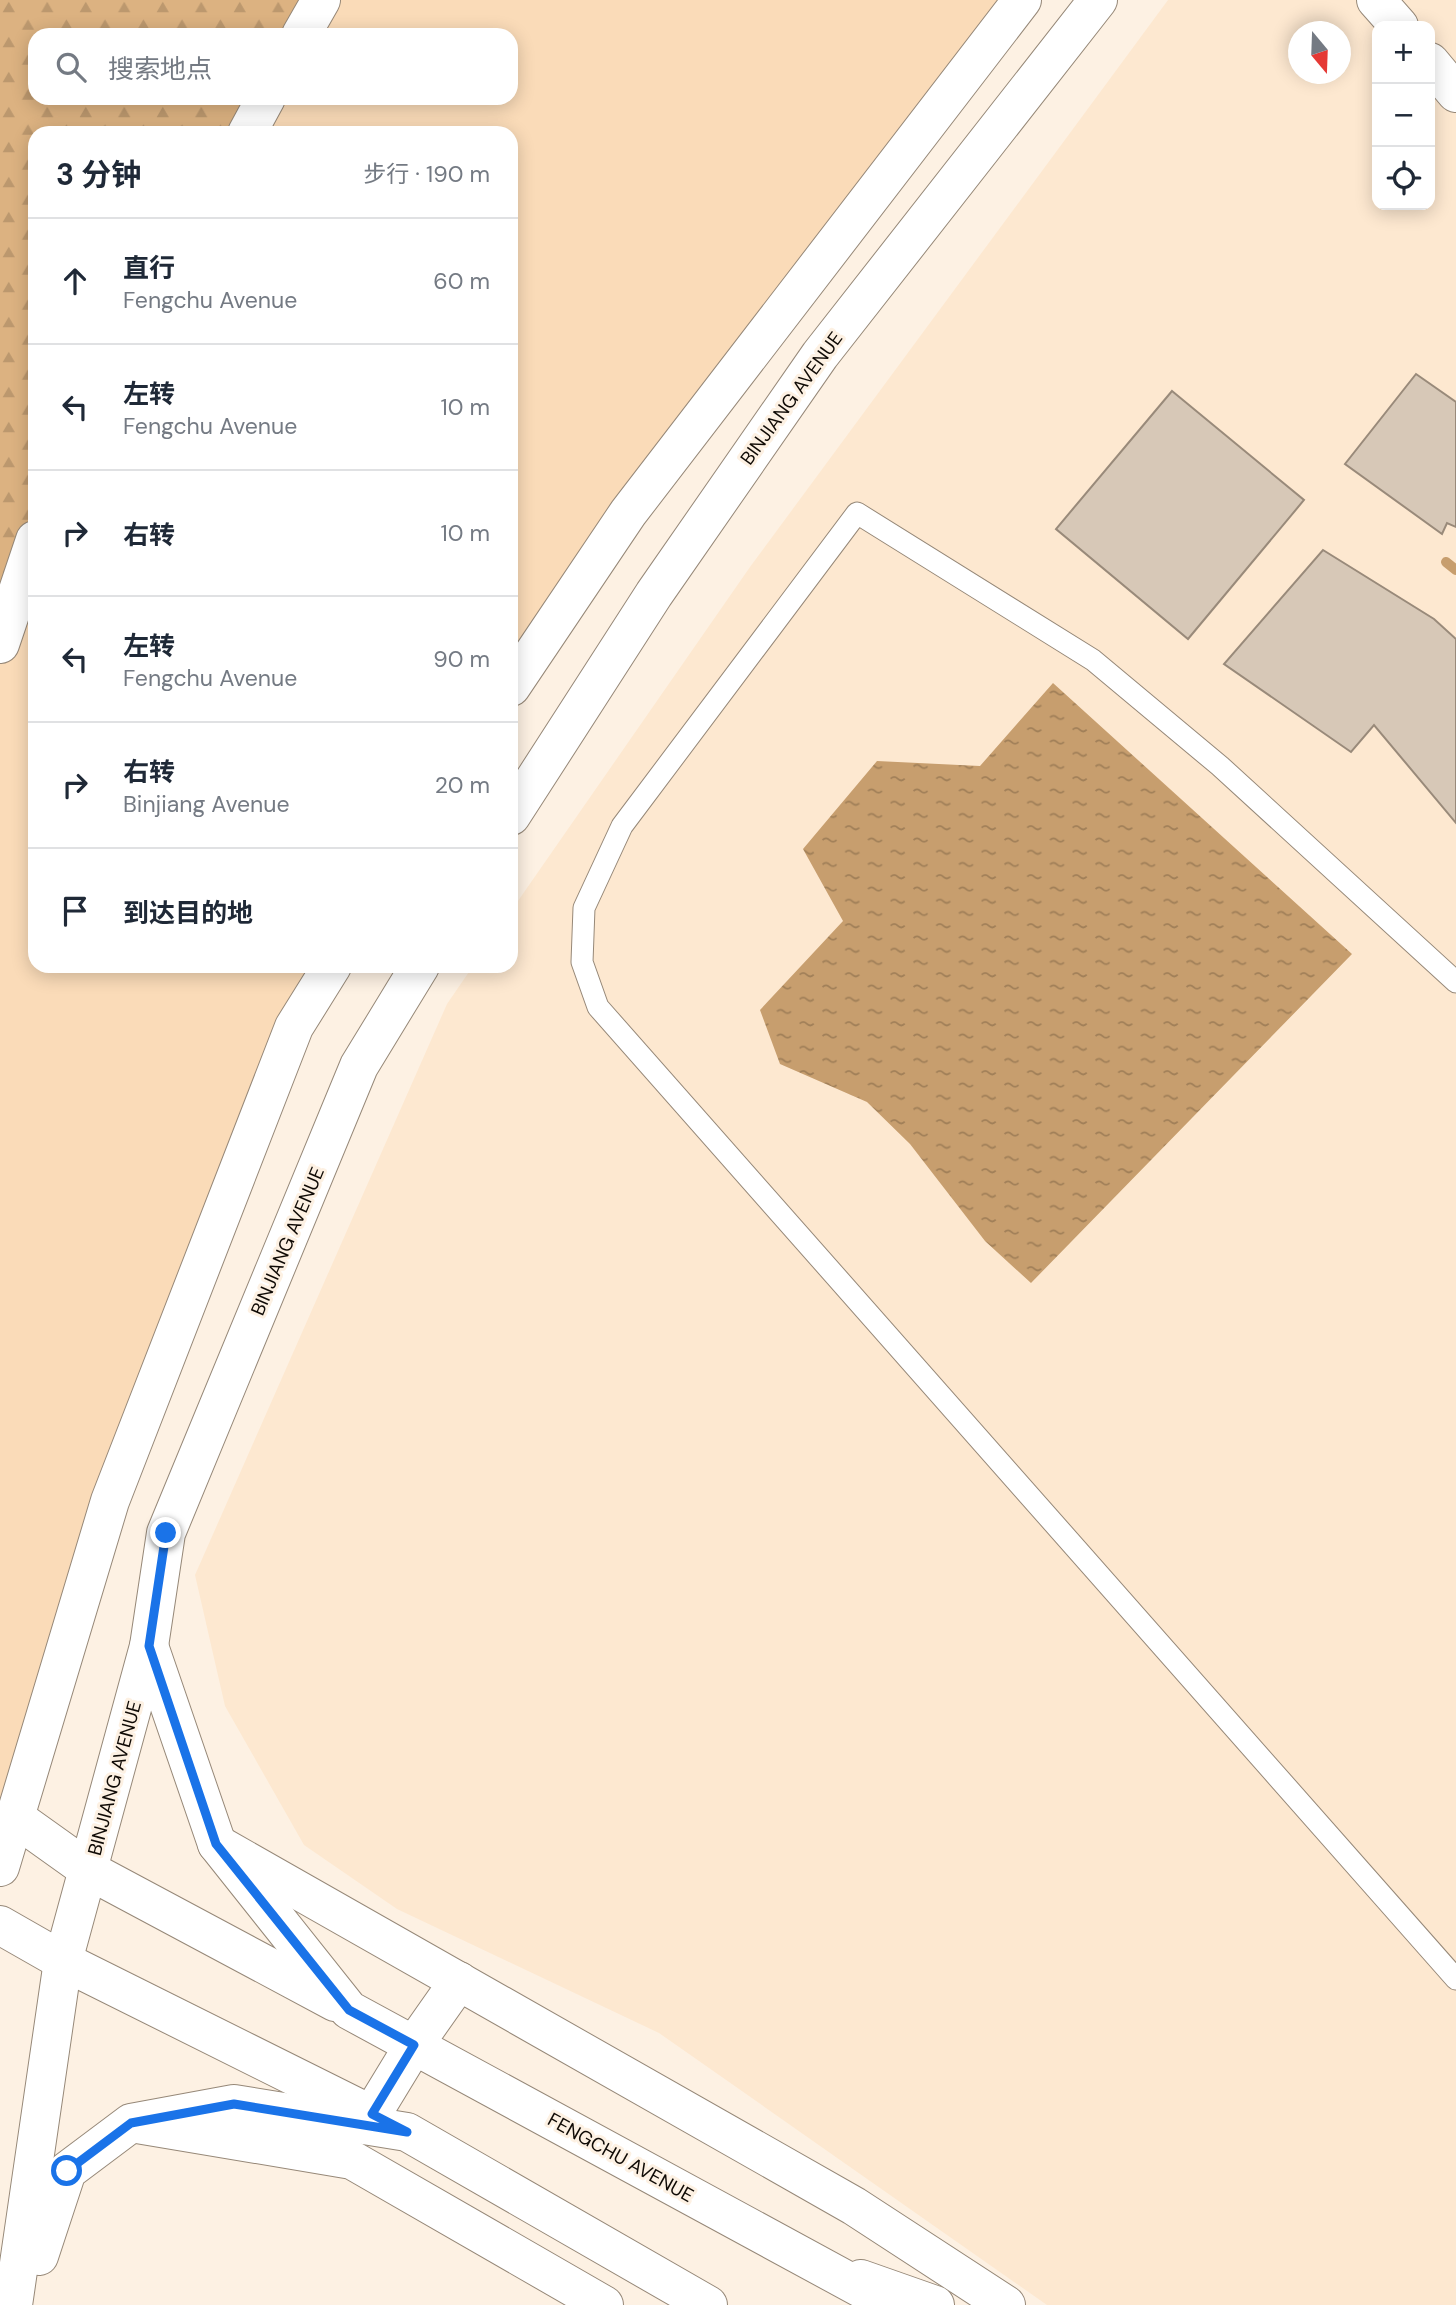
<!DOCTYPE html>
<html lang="zh">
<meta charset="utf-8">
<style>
body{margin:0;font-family:"DM Sans","Noto Sans SC",sans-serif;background:#f2f2f3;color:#1f2937}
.controls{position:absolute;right:21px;top:21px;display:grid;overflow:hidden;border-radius:14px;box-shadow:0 4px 18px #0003}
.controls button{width:63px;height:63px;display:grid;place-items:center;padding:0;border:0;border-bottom:2px solid #e0e1e3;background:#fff;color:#1f2937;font:35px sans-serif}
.compass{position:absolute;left:1288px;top:21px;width:63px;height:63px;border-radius:50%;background:#fff;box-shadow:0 4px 18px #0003;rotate:161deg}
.stop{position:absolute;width:21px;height:21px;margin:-16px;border:5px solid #1a73e8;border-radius:50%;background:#fff}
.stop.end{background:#1a73e8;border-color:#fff;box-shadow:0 2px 7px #0008}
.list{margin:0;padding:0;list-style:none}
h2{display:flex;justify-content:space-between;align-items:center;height:91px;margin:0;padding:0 28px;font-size:30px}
h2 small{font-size:23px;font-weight:400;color:#747a83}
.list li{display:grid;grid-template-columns:46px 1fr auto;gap:21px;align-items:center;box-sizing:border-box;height:126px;padding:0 28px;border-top:2px solid #e0e1e3}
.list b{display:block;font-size:26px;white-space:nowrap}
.list p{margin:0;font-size:23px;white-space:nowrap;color:#747a83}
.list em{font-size:23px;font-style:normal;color:#747a83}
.icon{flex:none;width:38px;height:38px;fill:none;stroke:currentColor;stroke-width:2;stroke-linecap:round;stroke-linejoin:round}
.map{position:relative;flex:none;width:1456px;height:2305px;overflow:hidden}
.search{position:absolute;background:#fff;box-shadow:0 4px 18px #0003;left:28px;top:28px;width:490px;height:77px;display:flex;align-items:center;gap:18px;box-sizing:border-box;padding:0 24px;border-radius:21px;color:#747a83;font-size:26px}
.panel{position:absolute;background:#fff;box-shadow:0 4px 18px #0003;left:28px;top:126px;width:490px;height:847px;border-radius:21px}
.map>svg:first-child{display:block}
.built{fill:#fde8d0;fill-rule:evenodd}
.forest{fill:url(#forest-firs)}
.park{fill:#fadbb8}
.water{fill:url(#water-ripples)}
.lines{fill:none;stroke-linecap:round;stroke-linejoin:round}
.stream{stroke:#c79e6e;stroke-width:10}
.building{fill:#d7c8b7;stroke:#998a7a;stroke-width:2}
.lane-casing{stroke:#968878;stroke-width:23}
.street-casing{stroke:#968878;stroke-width:40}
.secondary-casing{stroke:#968878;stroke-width:40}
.primary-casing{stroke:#968878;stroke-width:40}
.lane{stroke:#fff;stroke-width:21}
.street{stroke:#fff;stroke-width:38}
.secondary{stroke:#fff;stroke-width:38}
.primary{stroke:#fff;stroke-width:38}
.route{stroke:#1a73e8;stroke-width:9}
.labels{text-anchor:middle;stroke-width:6;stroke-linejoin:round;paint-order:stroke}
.street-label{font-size:19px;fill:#0f0a05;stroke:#fdf1e3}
</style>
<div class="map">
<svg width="1456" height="2305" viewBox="0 0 1456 2305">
<defs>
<pattern id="forest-firs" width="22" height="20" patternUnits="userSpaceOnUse" patternTransform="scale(1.75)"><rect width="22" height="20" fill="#dcb281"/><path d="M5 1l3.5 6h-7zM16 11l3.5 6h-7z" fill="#bc986e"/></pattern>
<pattern id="water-ripples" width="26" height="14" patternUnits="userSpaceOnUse" patternTransform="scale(1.75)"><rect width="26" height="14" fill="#c79e6e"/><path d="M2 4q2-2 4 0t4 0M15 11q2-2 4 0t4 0" fill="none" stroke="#a07f58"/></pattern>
</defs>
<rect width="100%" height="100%" fill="#fdf1e3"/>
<path class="built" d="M1168 0H1456V2305H1047L659 2033 397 1909 304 1845 225 1706 195 1575 447 1004 473 966H511V911L750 567ZM1377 26H1430V205H1377ZM1298 32H1340V74H1298Z"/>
<polygon class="forest" points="0,0 321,0 301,35 35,35 35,98 266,98 247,133 35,133 35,540 0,644"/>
<g class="park">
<polygon points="321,0 1022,0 511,687 511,133 247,133 266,98 511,98 511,35 301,35"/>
<polygon points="35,540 35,966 332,966 294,1027 0,1867 0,644"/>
</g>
<polygon class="water" points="1053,683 1352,954 1031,1283 985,1241 910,1144 867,1102 780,1064 760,1010 843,921 803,849 877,761 980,766"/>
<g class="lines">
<polyline class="stream" points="1446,562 1456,570"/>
</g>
<g class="building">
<polygon points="1416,374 1456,402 1456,527 1447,523 1442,534 1345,464"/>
<polygon points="1172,391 1304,500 1188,639 1056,529"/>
<polygon points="1323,550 1434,619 1456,639 1456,823 1374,725 1351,752 1224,664"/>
</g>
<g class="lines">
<defs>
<polyline id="lane" points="1456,982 1220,766 1093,660 857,513 622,826 584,908 582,962 598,1007 1456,1979"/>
<g id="street">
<polyline points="1376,0 1399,26"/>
<polyline points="301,35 321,0"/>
<polyline points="1430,62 1456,93"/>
<polyline points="247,133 266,98"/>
<polyline points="0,644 35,540"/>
</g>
<g id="secondary">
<polyline points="217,1844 854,2206 1006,2305"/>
<polyline points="414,2045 459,1981"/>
<polyline points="137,2124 352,2160 604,2305"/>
<polyline points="861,2279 935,2305"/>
</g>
<g id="primary">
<polyline points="511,687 628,513 1022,0"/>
<polyline points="511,816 654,594 820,355 1098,0"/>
<polyline points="149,1646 217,1844 349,2010 892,2305"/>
<polyline points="13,1816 90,1871 335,2002"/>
<polyline points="0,1867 110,1501 294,1027 332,966"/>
<polyline points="0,1925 63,1961 372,2115"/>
<polyline points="372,2114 414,2045"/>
<polyline points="39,2256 67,2171 131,2123 234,2104 407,2132 708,2305"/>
<polyline points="13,2305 63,1961 149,1646 166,1533 359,1066 420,966"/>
</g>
</defs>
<use href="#lane" class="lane-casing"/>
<use href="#street" class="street-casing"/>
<use href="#secondary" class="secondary-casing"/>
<use href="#primary" class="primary-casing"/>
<use href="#lane" class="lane"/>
<use href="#street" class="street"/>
<use href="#secondary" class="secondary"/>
<use href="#primary" class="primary"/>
</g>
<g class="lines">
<polyline class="route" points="67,2171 131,2123 234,2104 407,2132 372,2114 414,2045 349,2010 216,1844 149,1646 166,1533"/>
</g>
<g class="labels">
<g class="street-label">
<text transform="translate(791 398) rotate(-54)" y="7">BINJIANG AVENUE</text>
<text transform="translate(287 1241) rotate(-67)" y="7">BINJIANG AVENUE</text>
<text transform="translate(114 1778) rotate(-75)" y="7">BINJIANG AVENUE</text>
<text transform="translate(621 2157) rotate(29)" y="7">FENGCHU AVENUE</text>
</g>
</g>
</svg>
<div class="controls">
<button>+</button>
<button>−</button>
<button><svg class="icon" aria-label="locate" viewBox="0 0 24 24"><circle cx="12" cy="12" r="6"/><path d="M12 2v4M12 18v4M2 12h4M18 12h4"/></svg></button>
</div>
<svg class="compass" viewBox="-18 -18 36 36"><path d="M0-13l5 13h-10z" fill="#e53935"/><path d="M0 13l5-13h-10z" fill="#747a83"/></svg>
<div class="stop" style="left:67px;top:2171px"></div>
<div class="stop end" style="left:166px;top:1533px"></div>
<div class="search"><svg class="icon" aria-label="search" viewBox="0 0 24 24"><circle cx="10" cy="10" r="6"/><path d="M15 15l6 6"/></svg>搜索地点</div>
<section class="panel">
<h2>3 分钟<small>步行 · 190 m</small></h2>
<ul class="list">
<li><svg class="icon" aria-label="ahead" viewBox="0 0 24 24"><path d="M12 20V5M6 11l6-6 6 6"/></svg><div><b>直行</b><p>Fengchu Avenue</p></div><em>60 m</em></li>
<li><svg class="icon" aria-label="left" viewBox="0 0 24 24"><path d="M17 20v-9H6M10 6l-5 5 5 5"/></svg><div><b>左转</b><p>Fengchu Avenue</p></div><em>10 m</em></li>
<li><svg class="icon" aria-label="right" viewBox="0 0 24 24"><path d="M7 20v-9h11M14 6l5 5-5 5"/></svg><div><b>右转</b></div><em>10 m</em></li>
<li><svg class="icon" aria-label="left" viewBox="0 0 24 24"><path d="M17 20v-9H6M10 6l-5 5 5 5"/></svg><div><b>左转</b><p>Fengchu Avenue</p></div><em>90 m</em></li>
<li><svg class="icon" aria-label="right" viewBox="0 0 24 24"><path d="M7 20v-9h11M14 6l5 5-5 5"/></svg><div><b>右转</b><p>Binjiang Avenue</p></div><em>20 m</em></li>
<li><svg class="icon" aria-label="arrive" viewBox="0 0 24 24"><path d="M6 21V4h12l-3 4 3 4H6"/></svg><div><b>到达目的地</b></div></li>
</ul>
</section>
</div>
